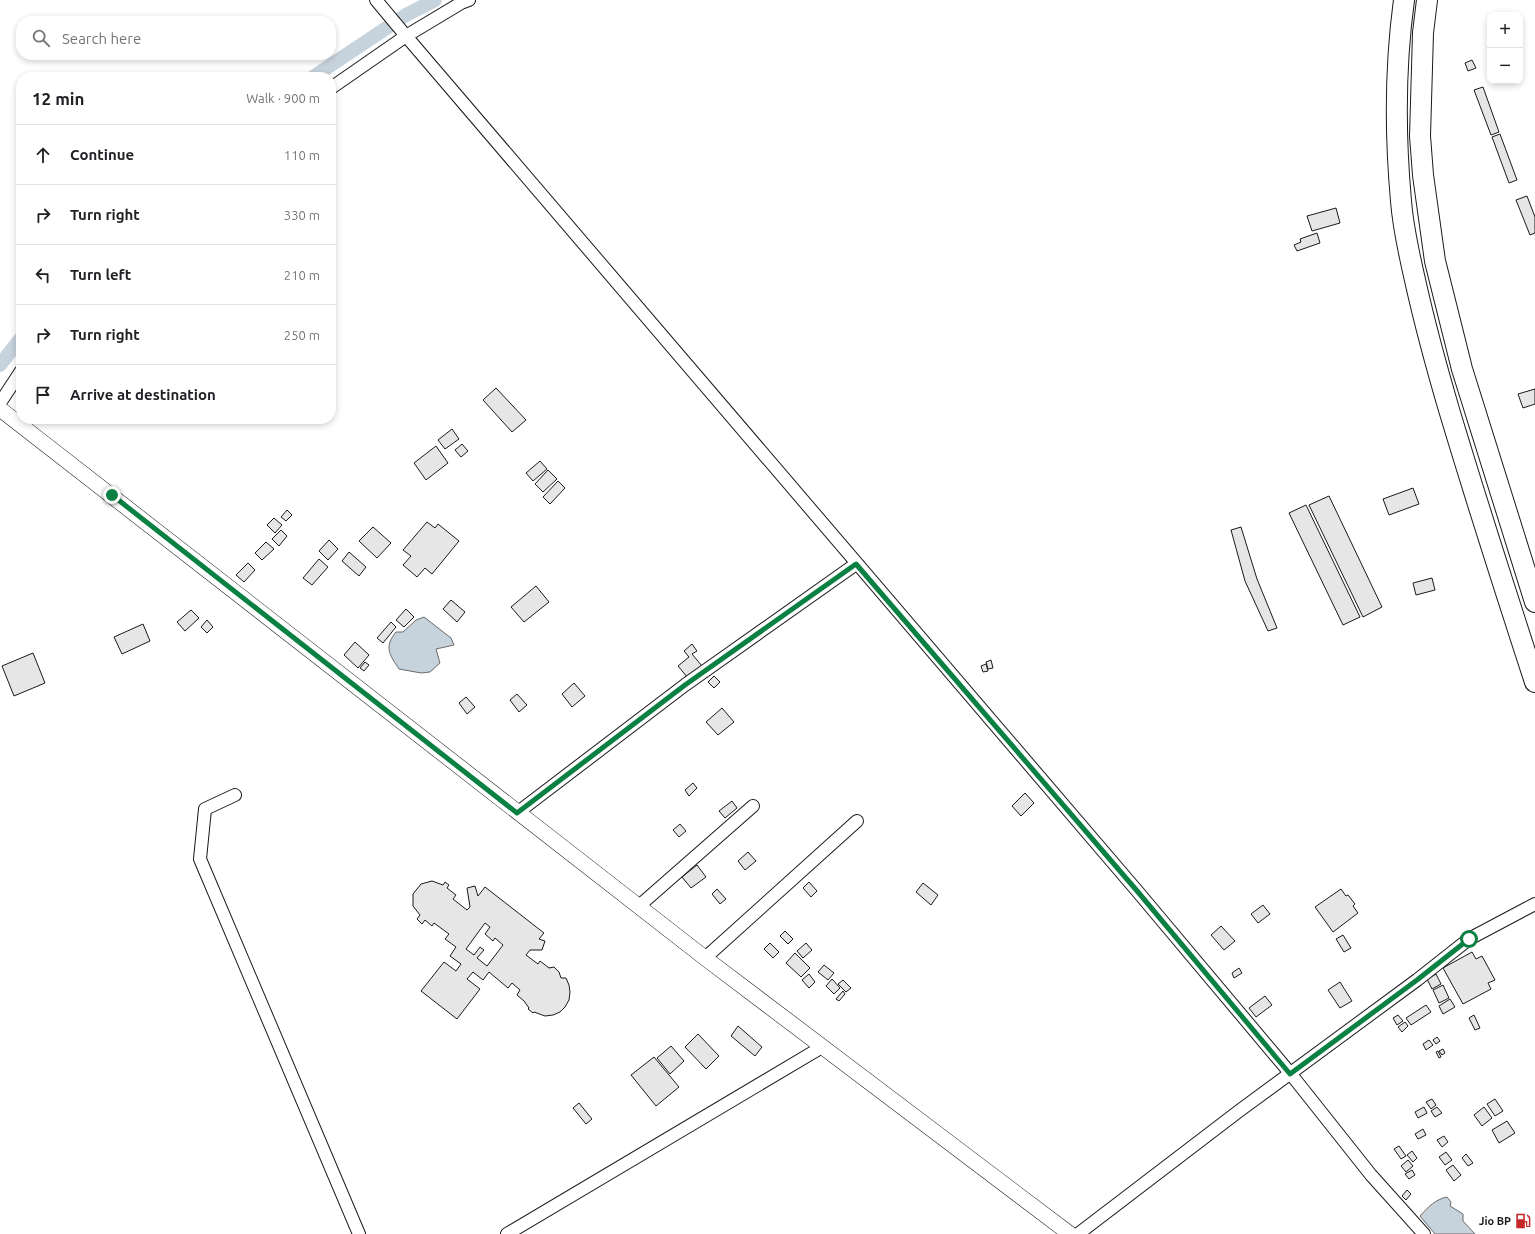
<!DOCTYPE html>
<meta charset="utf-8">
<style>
body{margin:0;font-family:Ubuntu,sans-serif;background:#f6f6f6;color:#202124}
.controls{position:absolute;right:12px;top:12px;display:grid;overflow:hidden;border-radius:8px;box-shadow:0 2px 6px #0003}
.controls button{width:36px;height:36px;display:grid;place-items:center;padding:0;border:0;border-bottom:1px solid #e0e0e0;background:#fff;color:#202124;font:20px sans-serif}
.stop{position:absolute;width:12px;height:12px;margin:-9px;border:3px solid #0b8043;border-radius:50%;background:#fff}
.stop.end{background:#0b8043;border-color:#fff;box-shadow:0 1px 4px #0008}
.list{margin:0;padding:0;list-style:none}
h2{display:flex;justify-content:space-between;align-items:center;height:52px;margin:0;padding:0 16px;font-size:17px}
h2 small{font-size:13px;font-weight:400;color:#757577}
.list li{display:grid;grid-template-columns:26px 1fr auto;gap:12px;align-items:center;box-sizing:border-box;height:60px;padding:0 16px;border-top:1px solid #e0e0e0}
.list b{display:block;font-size:15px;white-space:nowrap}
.list em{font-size:13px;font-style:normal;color:#757577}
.icon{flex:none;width:22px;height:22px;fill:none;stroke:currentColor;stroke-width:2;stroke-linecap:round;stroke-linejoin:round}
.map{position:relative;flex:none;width:1535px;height:1234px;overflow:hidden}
.search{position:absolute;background:#fff;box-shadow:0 2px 6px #0003;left:16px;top:16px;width:320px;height:44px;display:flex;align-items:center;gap:10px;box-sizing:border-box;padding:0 14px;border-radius:16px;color:#757577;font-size:15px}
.panel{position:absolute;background:#fff;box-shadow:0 2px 6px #0003;left:16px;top:72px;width:320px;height:352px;border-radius:16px}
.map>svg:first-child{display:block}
.water{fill:#c6d2dc;stroke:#6a6a6a}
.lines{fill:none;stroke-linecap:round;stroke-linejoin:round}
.canal{stroke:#c6d2dc;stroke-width:14}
.building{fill:#e6e6e6;stroke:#1a1a1a;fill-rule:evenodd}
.minor-casing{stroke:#1a1a1a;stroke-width:14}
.tertiary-casing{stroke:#1a1a1a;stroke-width:16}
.trunk-casing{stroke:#1a1a1a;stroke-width:22}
.minor{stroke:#fff;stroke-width:12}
.tertiary{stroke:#fff;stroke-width:15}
.trunk{stroke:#fff;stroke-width:20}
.route{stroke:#0b8043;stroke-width:5}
.labels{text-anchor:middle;stroke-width:3;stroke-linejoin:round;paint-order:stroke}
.poi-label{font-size:11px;font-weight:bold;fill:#1a1a1a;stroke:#fff;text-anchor:end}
</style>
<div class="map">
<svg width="1535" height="1234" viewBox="0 0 1535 1234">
<rect width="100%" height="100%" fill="#fff"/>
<g class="water">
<path d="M424 617 451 638 454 645 436 649 440 663 430 672 421 673 399 669C389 654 384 647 396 632H403L416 620Z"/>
<path d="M1447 1197 1451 1202 1450 1206 1463 1214V1221L1475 1234H1435L1420 1216C1428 1207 1436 1199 1447 1197Z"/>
</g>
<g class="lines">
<g class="canal">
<polyline points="313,77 406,15 435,0"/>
<polyline points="0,365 21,338"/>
</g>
</g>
<g class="building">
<polygon points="1472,60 1476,68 1468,71 1465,63"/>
<polygon points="1483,87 1499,132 1491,135 1474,90"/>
<polygon points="1500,134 1517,180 1509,183 1492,137"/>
<polygon points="1527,196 1535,217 1535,233 1530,235 1516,200"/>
<polygon points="1336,208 1340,223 1312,231 1307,216"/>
<polygon points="1317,233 1320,243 1297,251 1294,245 1301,242 1300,239"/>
<polygon points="496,388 526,420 512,432 483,400"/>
<polygon points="1535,389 1535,404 1523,408 1518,394"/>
<polygon points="452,429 459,439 445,449 438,440"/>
<polygon points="462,444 468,451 461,457 455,450"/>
<polygon points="436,446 448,463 426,480 414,463"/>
<polygon points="540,461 547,469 533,481 526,473"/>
<polygon points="548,470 557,479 543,492 535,484"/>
<polygon points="558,481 565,488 550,504 543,497"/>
<polygon points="1413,488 1419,504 1389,515 1383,499"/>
<polygon points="1329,496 1382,607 1363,617 1309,505"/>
<polygon points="1306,505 1360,617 1343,625 1289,513"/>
<polygon points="287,510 292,515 286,521 281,517"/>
<polygon points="274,518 282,525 275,533 267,525"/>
<polygon points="427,522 435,528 438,524 459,541 432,574 425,568 417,577 403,565 411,556 403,550"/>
<polygon points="373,527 391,543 377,558 359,541"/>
<polygon points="1241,527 1257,579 1277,628 1268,631 1245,581 1231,530"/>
<polygon points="281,530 287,536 279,546 272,539"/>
<polygon points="329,540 338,549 328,560 319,551"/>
<polygon points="266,542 274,549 262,560 255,553"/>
<polygon points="349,552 366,567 359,576 342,561"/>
<polygon points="319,559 328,567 312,585 303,578"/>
<polygon points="248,563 255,570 244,582 236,575"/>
<polygon points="1432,578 1435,590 1416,595 1413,583"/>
<polygon points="536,586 549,602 524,622 511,607"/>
<polygon points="451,600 465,612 457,622 443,609"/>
<polygon points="406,609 414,617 404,627 396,620"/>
<polygon points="191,610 199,618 185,631 177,622"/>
<polygon points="207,620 213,627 207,633 201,627"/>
<polygon points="391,622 396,627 383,643 377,638"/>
<polygon points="143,624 150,641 122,654 114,637"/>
<polygon points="355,642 369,655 358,668 344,655"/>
<polygon points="692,644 697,651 692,654 702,666 688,678 678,666 689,657 684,651"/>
<polygon points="33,653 45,683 14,696 2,666"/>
<polygon points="991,660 993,668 988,669 986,662"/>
<polygon points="365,662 369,665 364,671 360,668"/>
<polygon points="986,664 988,671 983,672 981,666"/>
<polygon points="714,676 720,682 714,688 708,682"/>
<polygon points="574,683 585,696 572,707 562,694"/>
<polygon points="517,694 527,705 519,712 510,700"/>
<polygon points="466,697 475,707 467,714 459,703"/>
<polygon points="722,708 734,722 718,735 706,722"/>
<polygon points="693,783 697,788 689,796 685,790"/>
<polygon points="1025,793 1034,803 1021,816 1012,806"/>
<polygon points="732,801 737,808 725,818 719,811"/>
<polygon points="680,824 686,831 679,837 673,830"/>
<polygon points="748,852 756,861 745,870 738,861"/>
<polygon points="697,865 706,877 691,888 682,877"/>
<path d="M432 881 443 885 445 882 449 885 447 888 456 895 453 899 467 910 470 907 467 888 475 886 478 896 485 887 544 933 539 939 545 941 542 950H530L526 955 538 964 540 961 549 968 554 967 559 972 561 978H566L569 985 570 992 569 1000 565 1007 560 1012 553 1015 545 1016 534 1012 533 1013 528 1009 529 1008 524 1001 517 995 520 990 512 983 508 988 489 972 483 980 473 972 467 979 480 989 457 1019 421 991 444 962 456 971 461 964 450 956 456 947 445 939 449 934 434 923 432 926 425 920 422 924 417 919 420 915 413 906V894L421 884ZM485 923 490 927 485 934 493 941 495 938 503 945 487 966 477 958 484 950 480 947 474 955 466 949Z"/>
<polygon points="809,882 817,891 811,897 803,888"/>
<polygon points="923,883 938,895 931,905 916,892"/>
<polygon points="717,889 726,899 720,904 712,894"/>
<polygon points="1341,889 1346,896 1348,895 1355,904 1353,906 1358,913 1333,932 1315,907"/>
<polygon points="1263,905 1270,914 1258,923 1251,914"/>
<polygon points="1221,926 1235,941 1224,950 1211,935"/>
<polygon points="785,931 793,939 788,944 780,936"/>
<polygon points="1343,935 1351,948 1344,952 1336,939"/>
<polygon points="770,943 779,952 773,958 764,949"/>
<polygon points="806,943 812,950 803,958 797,951"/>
<polygon points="1472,952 1476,959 1482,956 1495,980 1488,983 1491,989 1463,1004 1443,968"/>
<polygon points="795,953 810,968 801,977 786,963"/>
<polygon points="824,965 834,973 828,980 818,972"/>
<polygon points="1239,968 1242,973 1234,978 1232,973"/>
<polygon points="809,974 815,982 809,988 802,980"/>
<polygon points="1436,974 1441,984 1432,989 1427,979"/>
<polygon points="832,979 840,988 834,994 826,986"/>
<polygon points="843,980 851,988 846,992 838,984"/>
<polygon points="1340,982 1352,1001 1340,1008 1328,990"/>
<polygon points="1443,985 1449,998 1439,1003 1433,990"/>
<polygon points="843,991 845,994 839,1001 836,999"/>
<polygon points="1265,996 1272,1005 1256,1017 1249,1008"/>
<polygon points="1450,999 1455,1007 1443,1014 1439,1006"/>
<polygon points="1426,1005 1431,1012 1411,1025 1406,1018"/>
<polygon points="1398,1015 1403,1021 1397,1025 1393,1018"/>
<polygon points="1474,1015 1480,1028 1475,1030 1469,1018"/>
<polygon points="1405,1022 1408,1026 1402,1032 1398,1027"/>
<polygon points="738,1026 762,1047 755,1056 731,1036"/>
<polygon points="698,1034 719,1056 706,1069 685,1047"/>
<polygon points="1437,1037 1440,1041 1436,1044 1433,1040"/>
<polygon points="1429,1040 1433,1045 1426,1050 1423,1044"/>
<polygon points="671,1046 684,1061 670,1074 657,1058"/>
<polygon points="1443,1049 1445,1053 1442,1055 1439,1051"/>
<polygon points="1438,1051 1441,1057 1439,1058 1436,1052"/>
<polygon points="654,1057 679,1087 656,1106 631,1075"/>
<polygon points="1432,1099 1436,1105 1431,1109 1426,1102"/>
<polygon points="1495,1099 1503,1111 1495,1116 1487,1104"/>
<polygon points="579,1103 592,1119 586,1124 573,1108"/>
<polygon points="1424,1107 1427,1113 1418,1118 1415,1112"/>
<polygon points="1437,1107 1442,1113 1435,1117 1431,1111"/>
<polygon points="1484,1107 1492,1118 1482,1126 1474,1115"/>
<polygon points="1507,1121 1515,1133 1499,1143 1492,1130"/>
<polygon points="1423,1129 1426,1135 1418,1139 1415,1134"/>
<polygon points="1444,1136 1448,1142 1442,1147 1437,1140"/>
<polygon points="1399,1146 1406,1156 1401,1159 1394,1149"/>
<polygon points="1412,1151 1417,1158 1413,1162 1407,1155"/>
<polygon points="1446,1152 1452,1160 1445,1165 1439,1157"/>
<polygon points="1466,1154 1473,1163 1468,1166 1462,1158"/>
<polygon points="1408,1160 1413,1166 1406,1172 1401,1166"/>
<polygon points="1453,1165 1461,1175 1454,1181 1446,1170"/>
<polygon points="1412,1170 1415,1175 1409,1179 1405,1174"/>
<polygon points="1407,1190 1411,1194 1406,1200 1402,1196"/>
</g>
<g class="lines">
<defs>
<g id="minor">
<polyline points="376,0 406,36 1138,892 1290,1073 1371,1175 1424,1234"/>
<polyline points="331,88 406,36 461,3 469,0"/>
<polyline points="0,403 21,371"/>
<polyline points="235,795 205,809 200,859 359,1234"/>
<polyline points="517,813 685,685 856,564"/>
<polyline points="639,906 753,806"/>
<polyline points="705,958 857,821"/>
<polyline points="507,1234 822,1047"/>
<polyline points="1078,1234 1239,1111 1417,980 1469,939 1535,904"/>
</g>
<polyline id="tertiary" points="0,409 705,958 1070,1234"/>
<g id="trunk">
<path d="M1404 0C1395 66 1395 134 1401 201 1403 227 1409 254 1415 280 1425 325 1437 369 1450 413 1477 503 1506 593 1535 682"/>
<polyline points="1427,0 1423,33 1420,136 1423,175 1435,261 1462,369 1535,602"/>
</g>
</defs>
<use href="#minor" class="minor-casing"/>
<use href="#tertiary" class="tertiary-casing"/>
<use href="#trunk" class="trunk-casing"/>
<use href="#minor" class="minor"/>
<use href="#tertiary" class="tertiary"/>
<use href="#trunk" class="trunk"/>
</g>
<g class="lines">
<polyline class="route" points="112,495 517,813 685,685 856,564 1138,892 1290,1074 1417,980 1469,939"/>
</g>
<defs>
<symbol id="fuel-bare" viewBox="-9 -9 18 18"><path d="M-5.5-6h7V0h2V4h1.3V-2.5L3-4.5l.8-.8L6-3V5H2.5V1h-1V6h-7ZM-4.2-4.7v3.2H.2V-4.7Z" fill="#c62828" stroke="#fff" stroke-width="2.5" paint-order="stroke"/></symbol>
</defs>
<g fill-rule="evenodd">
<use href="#fuel-bare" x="1512" y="1210" width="22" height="22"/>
</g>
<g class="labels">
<g class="poi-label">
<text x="1511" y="1225">Jio BP</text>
</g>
</g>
</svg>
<div class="controls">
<button>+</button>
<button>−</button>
</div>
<div class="stop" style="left:1469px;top:939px"></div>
<div class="stop end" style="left:112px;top:495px"></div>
<div class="search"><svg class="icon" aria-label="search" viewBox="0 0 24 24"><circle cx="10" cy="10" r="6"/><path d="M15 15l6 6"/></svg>Search here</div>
<section class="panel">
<h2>12 min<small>Walk · 900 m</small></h2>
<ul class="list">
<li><svg class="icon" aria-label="ahead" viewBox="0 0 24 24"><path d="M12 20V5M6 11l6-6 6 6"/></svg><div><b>Continue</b></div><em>110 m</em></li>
<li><svg class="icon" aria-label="right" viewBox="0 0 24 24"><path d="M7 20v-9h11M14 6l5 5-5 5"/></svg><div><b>Turn right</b></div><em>330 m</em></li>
<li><svg class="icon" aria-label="left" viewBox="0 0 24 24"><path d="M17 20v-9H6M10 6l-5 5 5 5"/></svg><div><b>Turn left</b></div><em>210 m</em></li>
<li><svg class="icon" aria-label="right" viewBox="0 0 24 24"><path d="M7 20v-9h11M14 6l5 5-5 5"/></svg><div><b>Turn right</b></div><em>250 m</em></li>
<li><svg class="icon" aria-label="arrive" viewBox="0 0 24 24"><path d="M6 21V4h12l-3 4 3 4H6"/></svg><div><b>Arrive at destination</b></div></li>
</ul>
</section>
</div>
